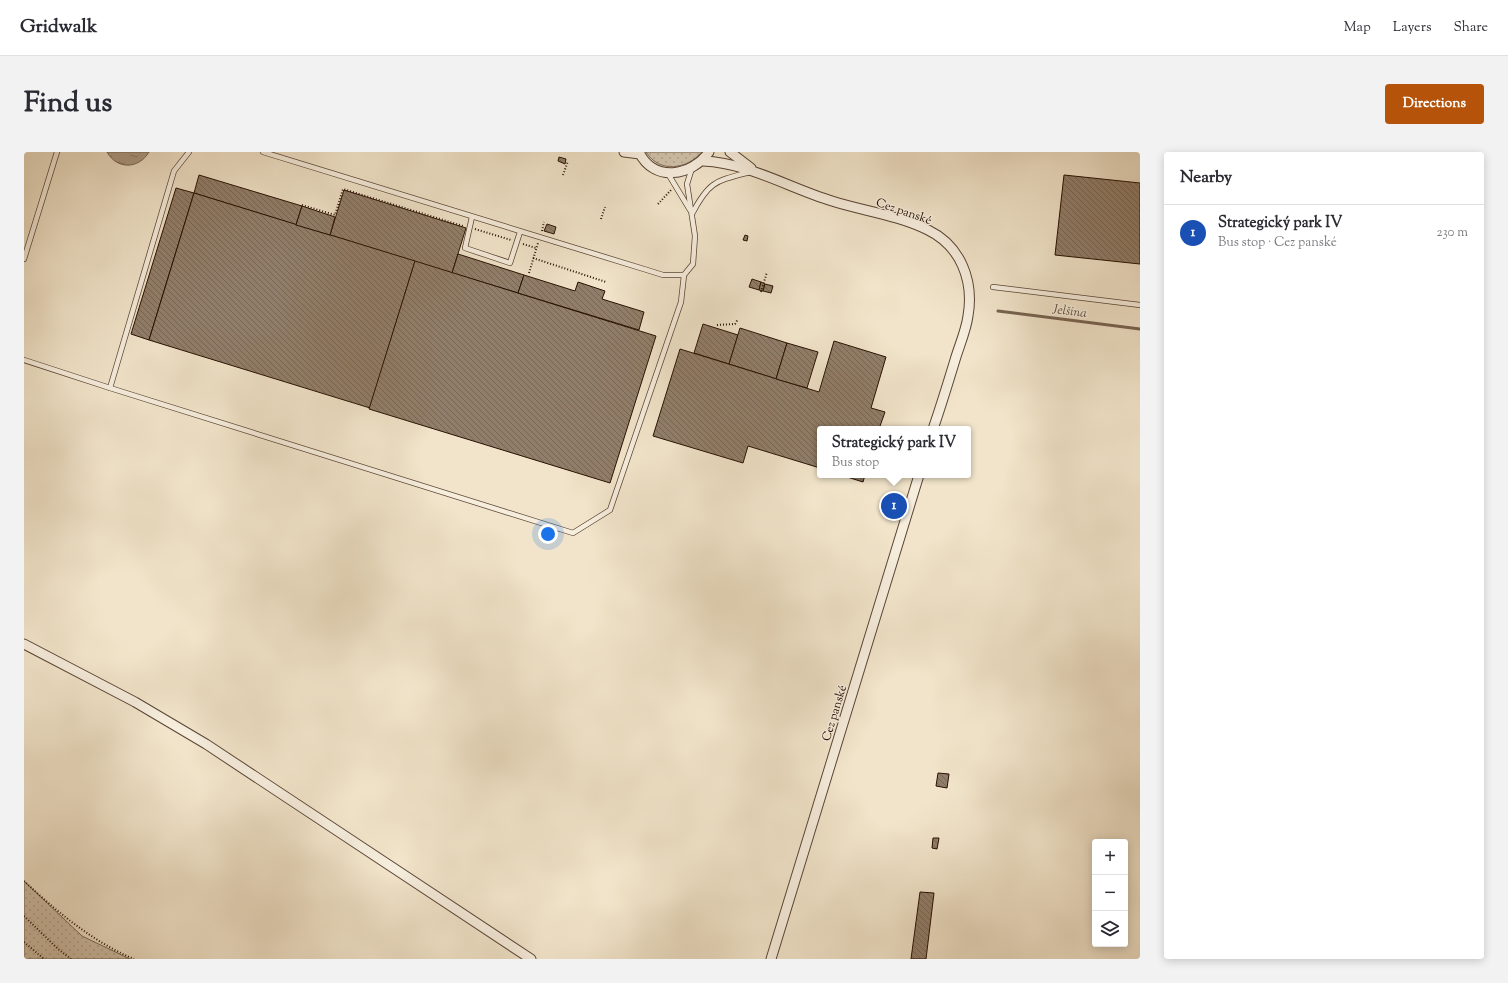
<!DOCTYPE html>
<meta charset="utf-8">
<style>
body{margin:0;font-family:"Sorts Mill Goudy",serif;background:#f2f2f3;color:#2b2b33}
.controls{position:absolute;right:12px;bottom:12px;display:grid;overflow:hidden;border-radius:4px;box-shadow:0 2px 10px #0003}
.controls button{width:36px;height:36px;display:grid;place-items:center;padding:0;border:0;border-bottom:1px solid #e1e1e2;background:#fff;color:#2b2b33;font:20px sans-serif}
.you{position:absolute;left:524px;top:382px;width:14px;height:14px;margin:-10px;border:3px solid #fff;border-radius:50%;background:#1a73e8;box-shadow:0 0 0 6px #1a73e833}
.badge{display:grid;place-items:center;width:26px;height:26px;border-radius:50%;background:#b45309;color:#fff;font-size:13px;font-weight:700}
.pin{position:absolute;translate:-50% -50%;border:2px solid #fff;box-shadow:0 1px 4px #0006}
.popup{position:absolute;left:793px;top:274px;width:154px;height:52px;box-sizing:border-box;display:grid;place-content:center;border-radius:4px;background:#fff;filter:drop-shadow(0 1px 3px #0005);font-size:13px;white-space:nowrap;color:#7c7c81}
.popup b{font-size:15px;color:#2b2b33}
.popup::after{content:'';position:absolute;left:50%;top:100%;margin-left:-8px;border:8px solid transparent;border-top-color:#fff}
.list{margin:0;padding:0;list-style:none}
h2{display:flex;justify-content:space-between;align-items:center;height:52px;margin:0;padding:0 16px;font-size:17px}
h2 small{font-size:13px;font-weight:400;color:#7c7c81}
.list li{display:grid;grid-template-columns:26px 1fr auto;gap:12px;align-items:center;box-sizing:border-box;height:56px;padding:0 16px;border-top:1px solid #e1e1e2}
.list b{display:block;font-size:15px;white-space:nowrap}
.list p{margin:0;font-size:13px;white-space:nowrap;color:#7c7c81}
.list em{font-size:13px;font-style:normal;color:#7c7c81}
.icon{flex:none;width:22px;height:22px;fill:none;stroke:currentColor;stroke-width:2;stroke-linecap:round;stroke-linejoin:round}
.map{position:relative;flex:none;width:1116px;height:807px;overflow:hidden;border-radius:4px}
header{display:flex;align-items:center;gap:24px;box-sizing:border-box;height:56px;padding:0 20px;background:#fff;border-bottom:1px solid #e1e1e2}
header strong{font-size:19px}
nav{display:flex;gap:22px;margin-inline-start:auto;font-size:14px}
.intro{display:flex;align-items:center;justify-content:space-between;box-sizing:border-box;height:96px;padding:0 24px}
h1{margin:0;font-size:28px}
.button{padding:10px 18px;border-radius:4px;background:#b45309;color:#fff;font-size:14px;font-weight:700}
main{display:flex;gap:24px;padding:0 24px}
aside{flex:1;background:#fff;border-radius:4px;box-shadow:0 2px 10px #0003}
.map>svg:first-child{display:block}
.grass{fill:url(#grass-dots);stroke:#7c6856}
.water{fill:url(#water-ripples);stroke:#786452}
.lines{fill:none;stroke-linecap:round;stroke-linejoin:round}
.stream{stroke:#786452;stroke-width:3}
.building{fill:url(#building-back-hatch);stroke:#281003}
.service-casing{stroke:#5a4535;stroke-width:6}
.minor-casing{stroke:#5a4535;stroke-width:11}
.path{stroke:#281003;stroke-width:2;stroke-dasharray:1 2;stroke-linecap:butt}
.service{stroke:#f6eddd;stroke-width:4.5}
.minor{stroke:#f6eddd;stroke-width:9}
.labels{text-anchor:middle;stroke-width:3;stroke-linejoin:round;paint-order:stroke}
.street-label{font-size:12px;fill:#281003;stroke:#f6eddd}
.water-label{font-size:13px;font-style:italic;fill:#644f3e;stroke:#f6eddd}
</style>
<header>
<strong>Gridwalk</strong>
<nav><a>Map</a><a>Layers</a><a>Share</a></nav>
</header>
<div class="intro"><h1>Find us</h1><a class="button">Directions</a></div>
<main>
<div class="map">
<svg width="1116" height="807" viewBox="0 0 1116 807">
<defs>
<pattern id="grass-dots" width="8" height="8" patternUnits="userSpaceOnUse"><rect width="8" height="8" fill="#cfc0a8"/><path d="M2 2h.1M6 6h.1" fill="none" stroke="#b2a48f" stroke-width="1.8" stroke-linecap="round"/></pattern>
<pattern id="water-ripples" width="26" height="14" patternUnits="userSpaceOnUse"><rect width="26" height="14" fill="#ad9c86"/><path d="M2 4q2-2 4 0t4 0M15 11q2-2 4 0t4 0" fill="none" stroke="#8d7e6b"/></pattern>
<pattern id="building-back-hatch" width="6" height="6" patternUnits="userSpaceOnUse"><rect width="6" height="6" fill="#917e6a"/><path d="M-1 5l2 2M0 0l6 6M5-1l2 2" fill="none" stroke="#766655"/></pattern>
</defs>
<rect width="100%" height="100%" fill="#f1e4ca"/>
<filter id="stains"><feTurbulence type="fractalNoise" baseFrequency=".005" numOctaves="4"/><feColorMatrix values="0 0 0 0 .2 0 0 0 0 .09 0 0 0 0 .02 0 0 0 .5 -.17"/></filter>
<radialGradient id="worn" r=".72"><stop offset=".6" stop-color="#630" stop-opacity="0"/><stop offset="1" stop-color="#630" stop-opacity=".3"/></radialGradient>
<g class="grass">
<path d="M622 0H678C663 17 636 22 622 0Z"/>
<polygon points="0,729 58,784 106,807 0,807"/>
</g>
<path class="water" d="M83 0H125C115 17 93 18 83 0Z"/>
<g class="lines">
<polyline class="stream" points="974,159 1116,177"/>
</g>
<g class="building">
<polygon points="535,5 542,7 541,12 534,9"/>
<polygon points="175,23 278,54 272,73 170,41"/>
<polygon points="1040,23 1116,31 1116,112 1031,103"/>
<polygon points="152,36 170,41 125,188 107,182"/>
<polygon points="320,38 442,76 428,121 306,83"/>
<polygon points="170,41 391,109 346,256 125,188"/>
<polygon points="278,54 311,65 306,83 272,73"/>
<polygon points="523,72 532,75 530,82 520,79"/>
<polygon points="721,83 724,84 723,89 719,88"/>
<polygon points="434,102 500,123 494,141 428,121"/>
<polygon points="391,109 632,184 586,331 345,257"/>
<polygon points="500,123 551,139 554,130 581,139 578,147 620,160 615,178 494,141"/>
<polygon points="728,127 737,130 735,138 725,135"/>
<polygon points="737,130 741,132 739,139 735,138"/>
<polygon points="741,132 749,134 747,141 739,139"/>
<polygon points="679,172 714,183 705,212 670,201"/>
<polygon points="716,176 763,191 752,227 705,212"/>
<polygon points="810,189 862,205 847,256 861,260 855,277 841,275 840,277 796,277 796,316 724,294 719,311 629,284 656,197 795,240"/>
<polygon points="763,191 794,200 783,236 752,227"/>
<polygon points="817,323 841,323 839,330"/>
<polygon points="914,621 925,622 923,636 912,634"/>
<polygon points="909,686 915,686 913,697 908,696"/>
<polygon points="896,740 910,741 902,807 887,807"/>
</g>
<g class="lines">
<defs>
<g id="service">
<polyline points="165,0 150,19 86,236 549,381 586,358 657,150 660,123 669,112 671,84 663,32 668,16"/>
<polyline points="239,0 623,118 639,123 660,123"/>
<polyline points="643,20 666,58"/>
<path d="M668 62C685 29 692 29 726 20"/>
<polyline points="448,65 441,96 486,111 496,80"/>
<polyline points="0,107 33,0"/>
<polyline points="969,135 1116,153"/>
<polyline points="0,208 86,236"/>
</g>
<g id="minor">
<polyline points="600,0 616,2"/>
<path d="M615 0C630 31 668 24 685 0"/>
<polyline points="706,0 727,16"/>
<path d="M679 9C725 11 765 36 808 49 839 59 874 63 904 78 937 94 950 129 944 164 942 179 935 194 931 208 924 231 917 254 909 277"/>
<polyline points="0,492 111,550 182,592 507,807"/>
<polyline points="747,807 895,323"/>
</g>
</defs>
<use href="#service" class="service-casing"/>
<use href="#minor" class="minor-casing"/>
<g class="path">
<polyline points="539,23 544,9"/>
<polyline points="634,52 647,38"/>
<polyline points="278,53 311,63 319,37 439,74"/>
<polyline points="577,67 581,55"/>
<polyline points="451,77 487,88"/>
<polyline points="518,79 520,70"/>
<polyline points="499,92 512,96"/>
<polyline points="509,106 582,130"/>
<polyline points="505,121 514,91"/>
<polyline points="737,140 743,120"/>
<polyline points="693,173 711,172 714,167"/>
<path d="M0 729C32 759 69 790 110 807"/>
<polyline points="0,764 34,797 47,807"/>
<polyline points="0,790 20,807"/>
</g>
<use href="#service" class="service"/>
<use href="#minor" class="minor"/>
</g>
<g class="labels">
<g class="street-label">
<text transform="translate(880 59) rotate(19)" y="4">Cez panské</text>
<text transform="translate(810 561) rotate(-73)" y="4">Cez panské</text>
</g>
<g class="water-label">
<text transform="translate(1046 158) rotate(7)" y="5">Jelšina</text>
</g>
</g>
<rect width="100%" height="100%" filter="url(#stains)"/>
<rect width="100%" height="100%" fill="url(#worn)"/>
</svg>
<div class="controls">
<button>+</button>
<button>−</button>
<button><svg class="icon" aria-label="layers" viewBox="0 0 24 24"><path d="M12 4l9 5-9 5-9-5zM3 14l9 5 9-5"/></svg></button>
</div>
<div class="you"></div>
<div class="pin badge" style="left:870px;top:354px;background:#1a4fb4">1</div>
<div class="popup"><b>Strategický park IV</b>Bus stop</div>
</div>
<aside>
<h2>Nearby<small></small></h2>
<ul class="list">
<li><span class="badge" style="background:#1a4fb4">1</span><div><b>Strategický park IV</b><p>Bus stop · Cez panské</p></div><em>230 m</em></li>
</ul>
</aside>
</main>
